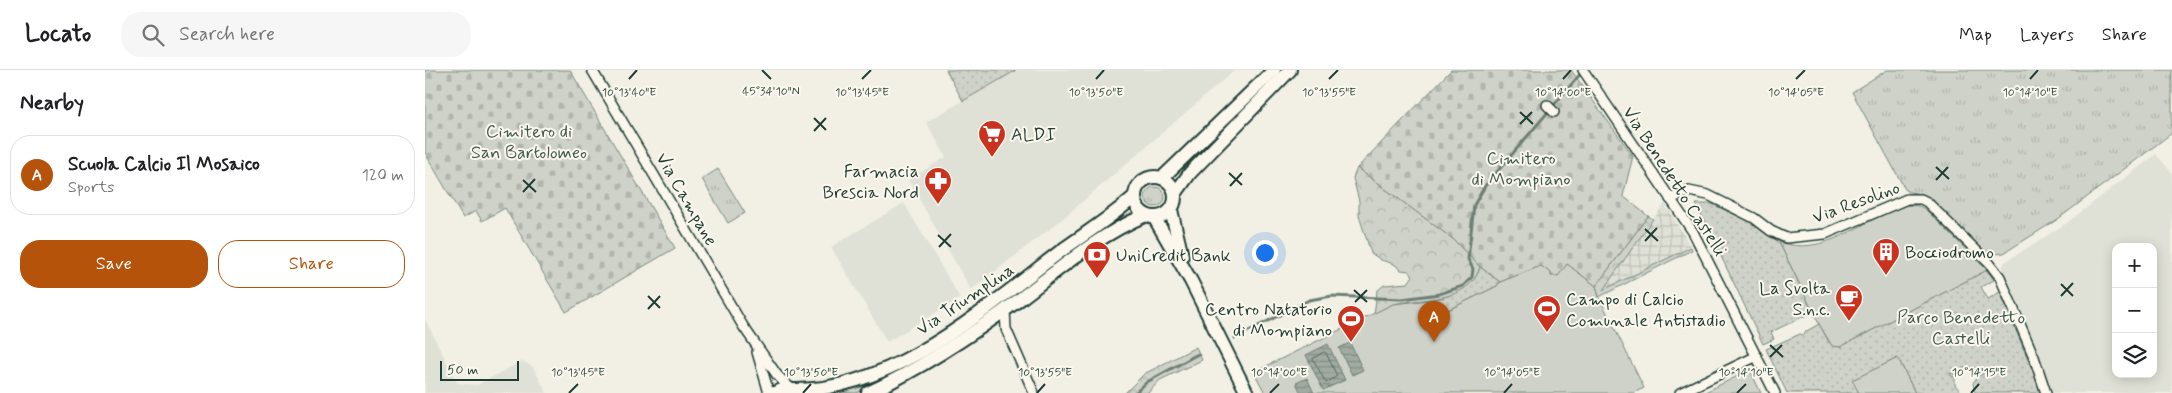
<!DOCTYPE html>
<meta charset="utf-8">
<style>
body{margin:0;font-family:Mynerve,sans-serif;background:#f6f6f6;color:#202124}
.controls{position:absolute;right:15px;bottom:15px;display:grid;overflow:hidden;border-radius:10px;box-shadow:0 2px 12px #0003}
.controls button{width:45px;height:45px;display:grid;place-items:center;padding:0;border:0;border-bottom:1px solid #e0e0e0;background:#fff;color:#202124;font:25px sans-serif}
.scale{position:absolute;left:15px;bottom:12px;width:79px;box-sizing:border-box;padding-left:5px;border:2px solid #1f3d34;border-top:0;font-size:14px;line-height:18px;white-space:nowrap;color:#1f3d34;-webkit-text-stroke:4px #fbf7ec;paint-order:stroke}
.you{position:absolute;left:839px;top:182px;width:18px;height:18px;margin:-12px;border:4px solid #fff;border-radius:50%;background:#1a73e8;box-shadow:0 0 0 8px #1a73e833}
.badge{display:grid;place-items:center;width:32px;height:32px;border-radius:50%;background:#b45309;color:#fff;font-size:16px;font-weight:700}
.pin{position:absolute;translate:-50% -41px;filter:drop-shadow(0 1px 2px #0008)}
.pin::after{content:'';position:absolute;top:26px;width:18px;height:15px;background:inherit;clip-path:polygon(0 0,100% 0,50% 100%)}
.list{margin:0;padding:0;list-style:none}
h2{display:flex;justify-content:space-between;align-items:center;height:65px;margin:0;padding:0 20px;font-size:21px}
h2 small{font-size:16px;font-weight:400;color:#757577}
.list li{display:grid;grid-template-columns:32px 1fr auto;gap:15px;align-items:center;box-sizing:border-box;height:80px;margin:0 10px 10px;padding:0 10px;border:1px solid #e0e0e0;border-radius:20px}
.list b{display:block;font-size:19px;white-space:nowrap}
.list p{margin:0;font-size:16px;white-space:nowrap;color:#757577}
.list em{font-size:16px;font-style:normal;color:#757577}
.actions{display:flex;gap:10px;padding:15px 20px}
.actions a{flex:1;padding:11px 0;border:1px solid #b45309;border-radius:20px;text-align:center;font-size:18px;color:#b45309}
.actions .main{background:#b45309;color:#fff}
.icon{flex:none;width:28px;height:28px;fill:none;stroke:currentColor;stroke-width:2;stroke-linecap:round;stroke-linejoin:round}
.map{position:relative;flex:none;width:1747px;height:323px;overflow:hidden}
header{display:flex;align-items:center;gap:30px;box-sizing:border-box;height:70px;padding:0 25px;background:#fff;border-bottom:1px solid #e0e0e0}
header strong{font-size:24px}
nav{display:flex;gap:28px;margin-inline-start:auto;font-size:18px}
.search{width:350px;height:45px;background:#f6f6f6;display:flex;align-items:center;gap:12px;box-sizing:border-box;padding:0 18px;border-radius:20px;color:#757577;font-size:19px}
main{display:flex}
aside{flex:1;background:#fff}
.map>svg:first-child{display:block}
.built{fill:#e0e1d6;fill-rule:evenodd}
.industrial{fill:url(#industrial-grid)}
.grass{fill:url(#grass-tufts);stroke:#77887e}
.forest{fill:url(#forest-crowns);stroke:#77887e}
.cemetery{fill:url(#cemetery-stones);stroke:#77887e}
.park{fill:url(#park-dots);stroke:#77887e}
.pitch{fill:#cfd2c8;stroke:#77887e}
.water{fill:url(#water-rules);stroke:#6e7f75}
.lines{fill:none;stroke-linecap:round;stroke-linejoin:round}
.shore{stroke:#536960;stroke-width:1}
.stream{stroke:#6e7f75;stroke-width:3}
.street-casing{stroke:#1f3d34;stroke-width:12}
.secondary-casing{stroke:#1f3d34;stroke-width:16}
.street{stroke:#fbf7ec;stroke-width:9}
.secondary{stroke:#fbf7ec;stroke-width:12}
.ticks{fill:none;stroke:#1f3d34;stroke-width:2}
.labels{text-anchor:middle;stroke-width:4;stroke-linejoin:round;paint-order:stroke}
.park-label{font-size:18px;fill:#425b52;stroke:#fbf7ec}
.poi-label{font-size:18px;fill:#1f3d34;stroke:#fbf7ec;text-anchor:start}
.street-label{font-size:18px;fill:#1f3d34;stroke:#fbf7ec}
.ticks-label{font-size:12px;text-anchor:middle;fill:#1f3d34;stroke:#fbf7ec;stroke-width:4;stroke-linejoin:round;paint-order:stroke}
</style>
<header>
<strong>Locato</strong>
<div class="search"><svg class="icon" aria-label="search" viewBox="0 0 24 24"><circle cx="10" cy="10" r="6"/><path d="M15 15l6 6"/></svg>Search here</div>
<nav><a>Map</a><a>Layers</a><a>Share</a></nav>
</header>
<main>
<aside>
<h2>Nearby<small></small></h2>
<ul class="list">
<li><span class="badge">A</span><div><b>Scuola Calcio Il Mosaico</b><p>Sports</p></div><em>120 m</em></li>
</ul>
<div class="actions"><a class="main">Save</a><a>Share</a></div>
</aside>
<div class="map">
<svg width="1747" height="323" viewBox="0 0 1747 323">
<defs>
<pattern id="industrial-grid" width="8" height="8" patternUnits="userSpaceOnUse" patternTransform="scale(1.25)"><rect width="8" height="8" fill="#e0e1d6"/><path d="M0 4h8M4 0v8" fill="none" stroke="#c0c2b8"/></pattern>
<pattern id="grass-tufts" width="24" height="20" patternUnits="userSpaceOnUse" patternTransform="scale(1.25)"><rect width="24" height="20" fill="#cfd2c8"/><path d="M3 7l-1-3M5 7V3M7 7l1-3M15 17l-1-3M17 17v-4M19 17l1-3" fill="none" stroke="#b1b5ac"/></pattern>
<pattern id="forest-crowns" width="20" height="18" patternUnits="userSpaceOnUse" patternTransform="scale(1.25)"><rect width="20" height="18" fill="#cfd2c8"/><path d="M2 6a3 3 0 1 1 6 0M12 15a3 3 0 1 1 6 0" fill="none" stroke="#b1b5ac"/></pattern>
<pattern id="cemetery-stones" width="16" height="16" patternUnits="userSpaceOnUse" patternTransform="scale(1.25)"><rect width="16" height="16" fill="#cfd2c8"/><path d="M2 7V4a2 2 0 0 1 4 0v3zM10 15v-3a2 2 0 0 1 4 0v3z" fill="#b1b5ac"/></pattern>
<pattern id="park-dots" width="8" height="8" patternUnits="userSpaceOnUse" patternTransform="scale(1.25)"><rect width="8" height="8" fill="#cfd2c8"/><path d="M2 2h.1M6 6h.1" fill="none" stroke="#b1b5ac" stroke-width="1.8" stroke-linecap="round"/></pattern>
<pattern id="water-rules" width="6" height="5" patternUnits="userSpaceOnUse" patternTransform="scale(1.25)"><rect width="6" height="5" fill="#a2aba1"/><path d="M0 2.5h6" fill="none" stroke="#838c84"/></pattern>
</defs>
<rect width="100%" height="100%" fill="#f2f0e5"/>
<filter id="ink" filterUnits="userSpaceOnUse"><feTurbulence type="fractalNoise" baseFrequency=".02" numOctaves="2"/><feDisplacementMap in="SourceGraphic" scale="10" xChannelSelector="R" yChannelSelector="G"/><feConvolveMatrix kernelMatrix="1 2 1 2 8 2 1 2 1" color-interpolation-filters="sRGB"/></filter>
<g filter="url(#ink)">
<g class="built">
<polygon points="592,0 810,0 635,151 546,220 483,110 521,87 501,52"/>
<path d="M1731 84 1747 103V323H1625L1613 285 1578 201V196L1580 192 1643 152ZM1691 177H1728V304H1691Z"/>
<polygon points="479,133 535,228 462,272 406,177"/>
<polygon points="0,249 32,313 52,315 97,291 108,297 122,323 0,323"/>
</g>
<polygon class="industrial" points="1240,134 1266,177 1177,221 1228,149"/>
<g class="grass">
<polygon points="1462,0 1747,0 1747,63 1633,149 1579,183 1570,184 1560,182 1549,174 1499,125 1481,121 1427,22"/>
<polygon points="293,99 320,143 303,153 277,109"/>
<circle cx="730" cy="127" r="10"/>
</g>
<g class="forest">
<path d="M932 98 1028 169 1055 197C1045 234 998 227 969 234 962 236 955 241 949 245L952 221 959 215 983 213 988 206 984 201 976 200 969 194 956 190 946 183 934 146V131L928 108Z"/>
<polygon points="1223,146 1228,149 1178,220 1266,177 1267,180 1174,227 1171,216"/>
<polygon points="771,277 777,290 735,310 723,323 700,323 719,304"/>
</g>
<g class="cemetery">
<polygon points="0,0 145,0 250,178 141,242 80,138 57,151 51,141 38,148 0,83"/>
<polygon points="1026,0 1146,0 1208,86 1198,126 1223,146 1171,216 1142,194 1134,206 1126,206 1116,196 1075,212 1055,197 1028,169 932,98"/>
</g>
<g class="park">
<polygon points="521,0 590,0 590,1 538,31"/>
<polygon points="1271,134 1287,134 1326,152 1354,172 1388,242 1346,262 1349,269 1338,274"/>
<path d="M1055 197 1075 212 1072 216 1013 245 1006 230C1027 226 1049 219 1055 197Z"/>
<path d="M1562 200 1569 210 1556 217 1563 229 1575 222 1617 323H1550L1548 313 1552 307 1558 304C1550 295 1539 294 1531 305L1525 303V305L1530 307V315L1537 323H1490L1473 288 1428 310 1434 323H1362L1341 279 1375 264 1379 265 1380 262 1394 254 1404 272 1415 277Z"/>
<polygon points="476,297 478,299 438,321 431,323 413,322 451,309"/>
</g>
<g class="pitch">
<path d="M1478 135 1494 136 1500 139 1562 200 1415 277 1407 276 1394 254 1354 172C1399 188 1438 150 1478 135Z"/>
<polygon points="1142,194 1171,216 1174,227 1219,318 1208,323 840,323 829,302 968,234 1006,230 1013,245 1072,216 1075,212 1116,196 1126,203 1126,206 1133,206"/>
<polygon points="1473,288 1490,323 1434,323 1427,310"/>
<polygon points="1325,300 1336,323 1278,323"/>
</g>
<g class="water">
<polygon points="925,273 938,300 927,305 914,278"/>
<polygon points="903,274 920,310 898,320 881,285"/>
<polygon points="882,308 889,323 876,323 871,313"/>
</g>
<g class="lines">
<polygon class="shore" points="899,282 901,283 912,306 901,313 888,289"/>
<g class="stream">
<polyline points="810,268 884,230 907,226 977,229 1014,224 1038,216 1047,207 1048,199 1043,189 1049,135 1060,116 1157,2"/>
<polyline points="710,323 722,312 773,284"/>
</g>
<defs>
<g id="street">
<polyline points="167,0 318,256 352,305 366,319"/>
<polyline points="1158,0 1268,162 1350,323"/>
<polyline points="1122,35 1129,42"/>
<polyline points="1245,129 1264,121 1283,125 1329,148 1346,161 1361,168 1400,164 1482,129 1496,129 1502,132 1565,194 1575,207 1609,287 1621,323"/>
<polyline points="580,240 581,259 609,323"/>
<polyline points="332,282 344,323"/>
<polyline points="1255,323 1332,286"/>
</g>
<g id="secondary">
<circle cx="730" cy="127" r="20"/>
<polyline points="737,108 849,0"/>
<polyline points="750,124 765,103 865,0"/>
<polyline points="746,140 757,186"/>
<polyline points="729,147 766,211 822,323"/>
<path d="M370 320C470 321 564 235 640 178 664 161 688 146 710 126"/>
<polyline points="349,323 362,318 375,323"/>
<path d="M443 323C497 298 547 265 595 229 636 198 673 165 721 145"/>
</g>
</defs>
<use href="#street" class="street-casing"/>
<use href="#secondary" class="secondary-casing"/>
<use href="#street" class="street"/>
<use href="#secondary" class="secondary"/>
</g>
</g>
<path class="ticks" d="M337 0 346 9M204 9 212 0M437 9 446 0M671 9 679 0M904 9 913 0M1138 9 1146 0M1371 9 1380 0M1605 9 1613 0M1095 42 1108 54M389 48 401 60M1095 54 1107 42M389 61 401 48M1511 97 1524 109M804 103 817 115M98 110 111 122M1511 110 1523 97M805 116 817 103M98 122 110 109M1220 159 1233 171M513 165 526 177M1220 171 1232 158M514 177 526 164M1636 214 1648 226M929 220 942 232M223 226 235 238M1636 226 1648 213M930 232 942 220M223 239 235 226M1345 275 1358 287M1345 287 1357 275M144 323 153 314M378 323 386 314M612 323 620 314M845 323 854 314M1079 323 1087 314M1312 323 1321 314M1546 323 1554 314"/>
<defs>
<symbol id="supermarket-pin" viewBox="-11 -11 22 30"><path d="M0 17L-7.5 6A9.5 9.5 0 1 1 7.5 6Z" fill="#c8321e" stroke="#fbf7ec"/><path d="M-6-5.5h2.5l.6 2H6L4.5 2H-2.5L-4.4-4H-6ZM-1.5 3.2a1.3 1.3 0 1 0 .1 0ZM3 3.2a1.3 1.3 0 1 0 .1 0Z" fill="#fff"/></symbol>
<symbol id="pharmacy-pin" viewBox="-11 -11 22 30"><path d="M0 17L-7.5 6A9.5 9.5 0 1 1 7.5 6Z" fill="#c8321e" stroke="#fbf7ec"/><path d="M-2-6h4v4h4v4h-4v4h-4v-4h-4v-4h4Z" fill="#fff"/></symbol>
<symbol id="building-pin" viewBox="-11 -11 22 30"><path d="M0 17L-7.5 6A9.5 9.5 0 1 1 7.5 6Z" fill="#c8321e" stroke="#fbf7ec"/><path d="M-4-6H4V6H1V3H-1V6H-4ZM-2.5-4.3h1.7v1.8h-1.7ZM.8-4.3h1.7v1.8H.8ZM-2.5-1h1.7V.8h-1.7ZM.8-1h1.7V.8H.8Z" fill="#fff"/></symbol>
<symbol id="bank-pin" viewBox="-11 -11 22 30"><path d="M0 17L-7.5 6A9.5 9.5 0 1 1 7.5 6Z" fill="#c8321e" stroke="#fbf7ec"/><path d="M-6-4H6V4H-6ZM0-2.3a2.3 2.3 0 1 0 0 4.6a2.3 2.3 0 1 0 0-4.6Z" fill="#fff"/></symbol>
<symbol id="cafe-pin" viewBox="-11 -11 22 30"><path d="M0 17L-7.5 6A9.5 9.5 0 1 1 7.5 6Z" fill="#c8321e" stroke="#fbf7ec"/><path d="M-5.5-4.5H6V0H3Q3 3.5 0 3.5H-2.5Q-5.5 3.5-5.5 0ZM3-3.2v2h1.7v-2ZM-6 4.5H4V6H-6Z" fill="#fff"/></symbol>
<symbol id="stadium-pin" viewBox="-11 -11 22 30"><path d="M0 17L-7.5 6A9.5 9.5 0 1 1 7.5 6Z" fill="#c8321e" stroke="#fbf7ec"/><path d="M0-5a6.5 5 0 1 0 0 10a6.5 5 0 1 0 0-10ZM-3.5-1.8h7v3.6h-7Z" fill="#fff"/></symbol>
</defs>
<g fill-rule="evenodd">
<use href="#supermarket-pin" x="551" y="48" width="32" height="43"/>
<use href="#pharmacy-pin" x="497" y="95" width="32" height="43"/>
<use href="#building-pin" x="1445" y="166" width="32" height="43"/>
<use href="#bank-pin" x="656" y="169" width="32" height="43"/>
<use href="#cafe-pin" x="1408" y="212" width="32" height="43"/>
<use href="#stadium-pin" x="1106" y="223" width="32" height="43"/>
<use href="#stadium-pin" x="910" y="233" width="32" height="43"/>
</g>
<g class="labels">
<g class="park-label">
<text x="104" y="67">Cimitero di<tspan x="104" dy="21">San Bartolomeo</tspan></text>
<text x="1096" y="94">Cimitero<tspan x="1096" dy="21">di Mompiano</tspan></text>
<text x="1536" y="253">Parco Benedetto<tspan x="1536" dy="21">Castelli</tspan></text>
</g>
<g class="poi-label">
<text x="586" y="70">ALDI</text>
<text x="494" y="107" text-anchor="end">Farmacia<tspan x="494" dy="21">Brescia Nord</tspan></text>
<text x="1480" y="188">Bocciodromo</text>
<text x="691" y="191">UniCredit Bank</text>
<text x="1405" y="224" text-anchor="end">La Svolta<tspan x="1405" dy="21">S.n.c.</tspan></text>
<text x="1141" y="235">Campo di Calcio<tspan x="1141" dy="21">Comunale Antistadio</tspan></text>
<text x="907" y="245" text-anchor="end">Centro Natatorio<tspan x="907" dy="21">di Mompiano</tspan></text>
</g>
<g class="street-label">
<text transform="translate(1250 111) rotate(57)" y="6">Via Benedetto Castelli</text>
<text transform="translate(262 129) rotate(60)" y="6">Via Campane</text>
<text transform="translate(1431 132) rotate(-20)" y="6">Via Resolino</text>
<text transform="translate(540 229) rotate(-34)" y="6">Via Triumplina</text>
</g>
</g>
<g class="ticks-label">
<text x="346" y="25">45°34'10"N</text>
<text x="204" y="26">10°13'40"E</text>
<text x="437" y="26">10°13'45"E</text>
<text x="904" y="26">10°13'55"E</text>
<text x="1371" y="26">10°14'05"E</text>
<text x="1605" y="26">10°14'10"E</text>
<text x="671" y="26">10°13'50"E</text>
<text x="1138" y="26">10°14'00"E</text>
<text x="153" y="306">10°13'45"E</text>
<text x="386" y="306">10°13'50"E</text>
<text x="620" y="306">10°13'55"E</text>
<text x="854" y="306">10°14'00"E</text>
<text x="1087" y="306">10°14'05"E</text>
<text x="1321" y="306">10°14'10"E</text>
<text x="1554" y="306">10°14'15"E</text>
</g>
</svg>
<div class="controls">
<button>+</button>
<button>−</button>
<button><svg class="icon" aria-label="layers" viewBox="0 0 24 24"><path d="M12 4l9 5-9 5-9-5zM3 14l9 5 9-5"/></svg></button>
</div>
<div class="scale">50 m</div>
<div class="you"></div>
<div class="pin badge" style="left:1009px;top:272px">A</div>
</div>
</main>
